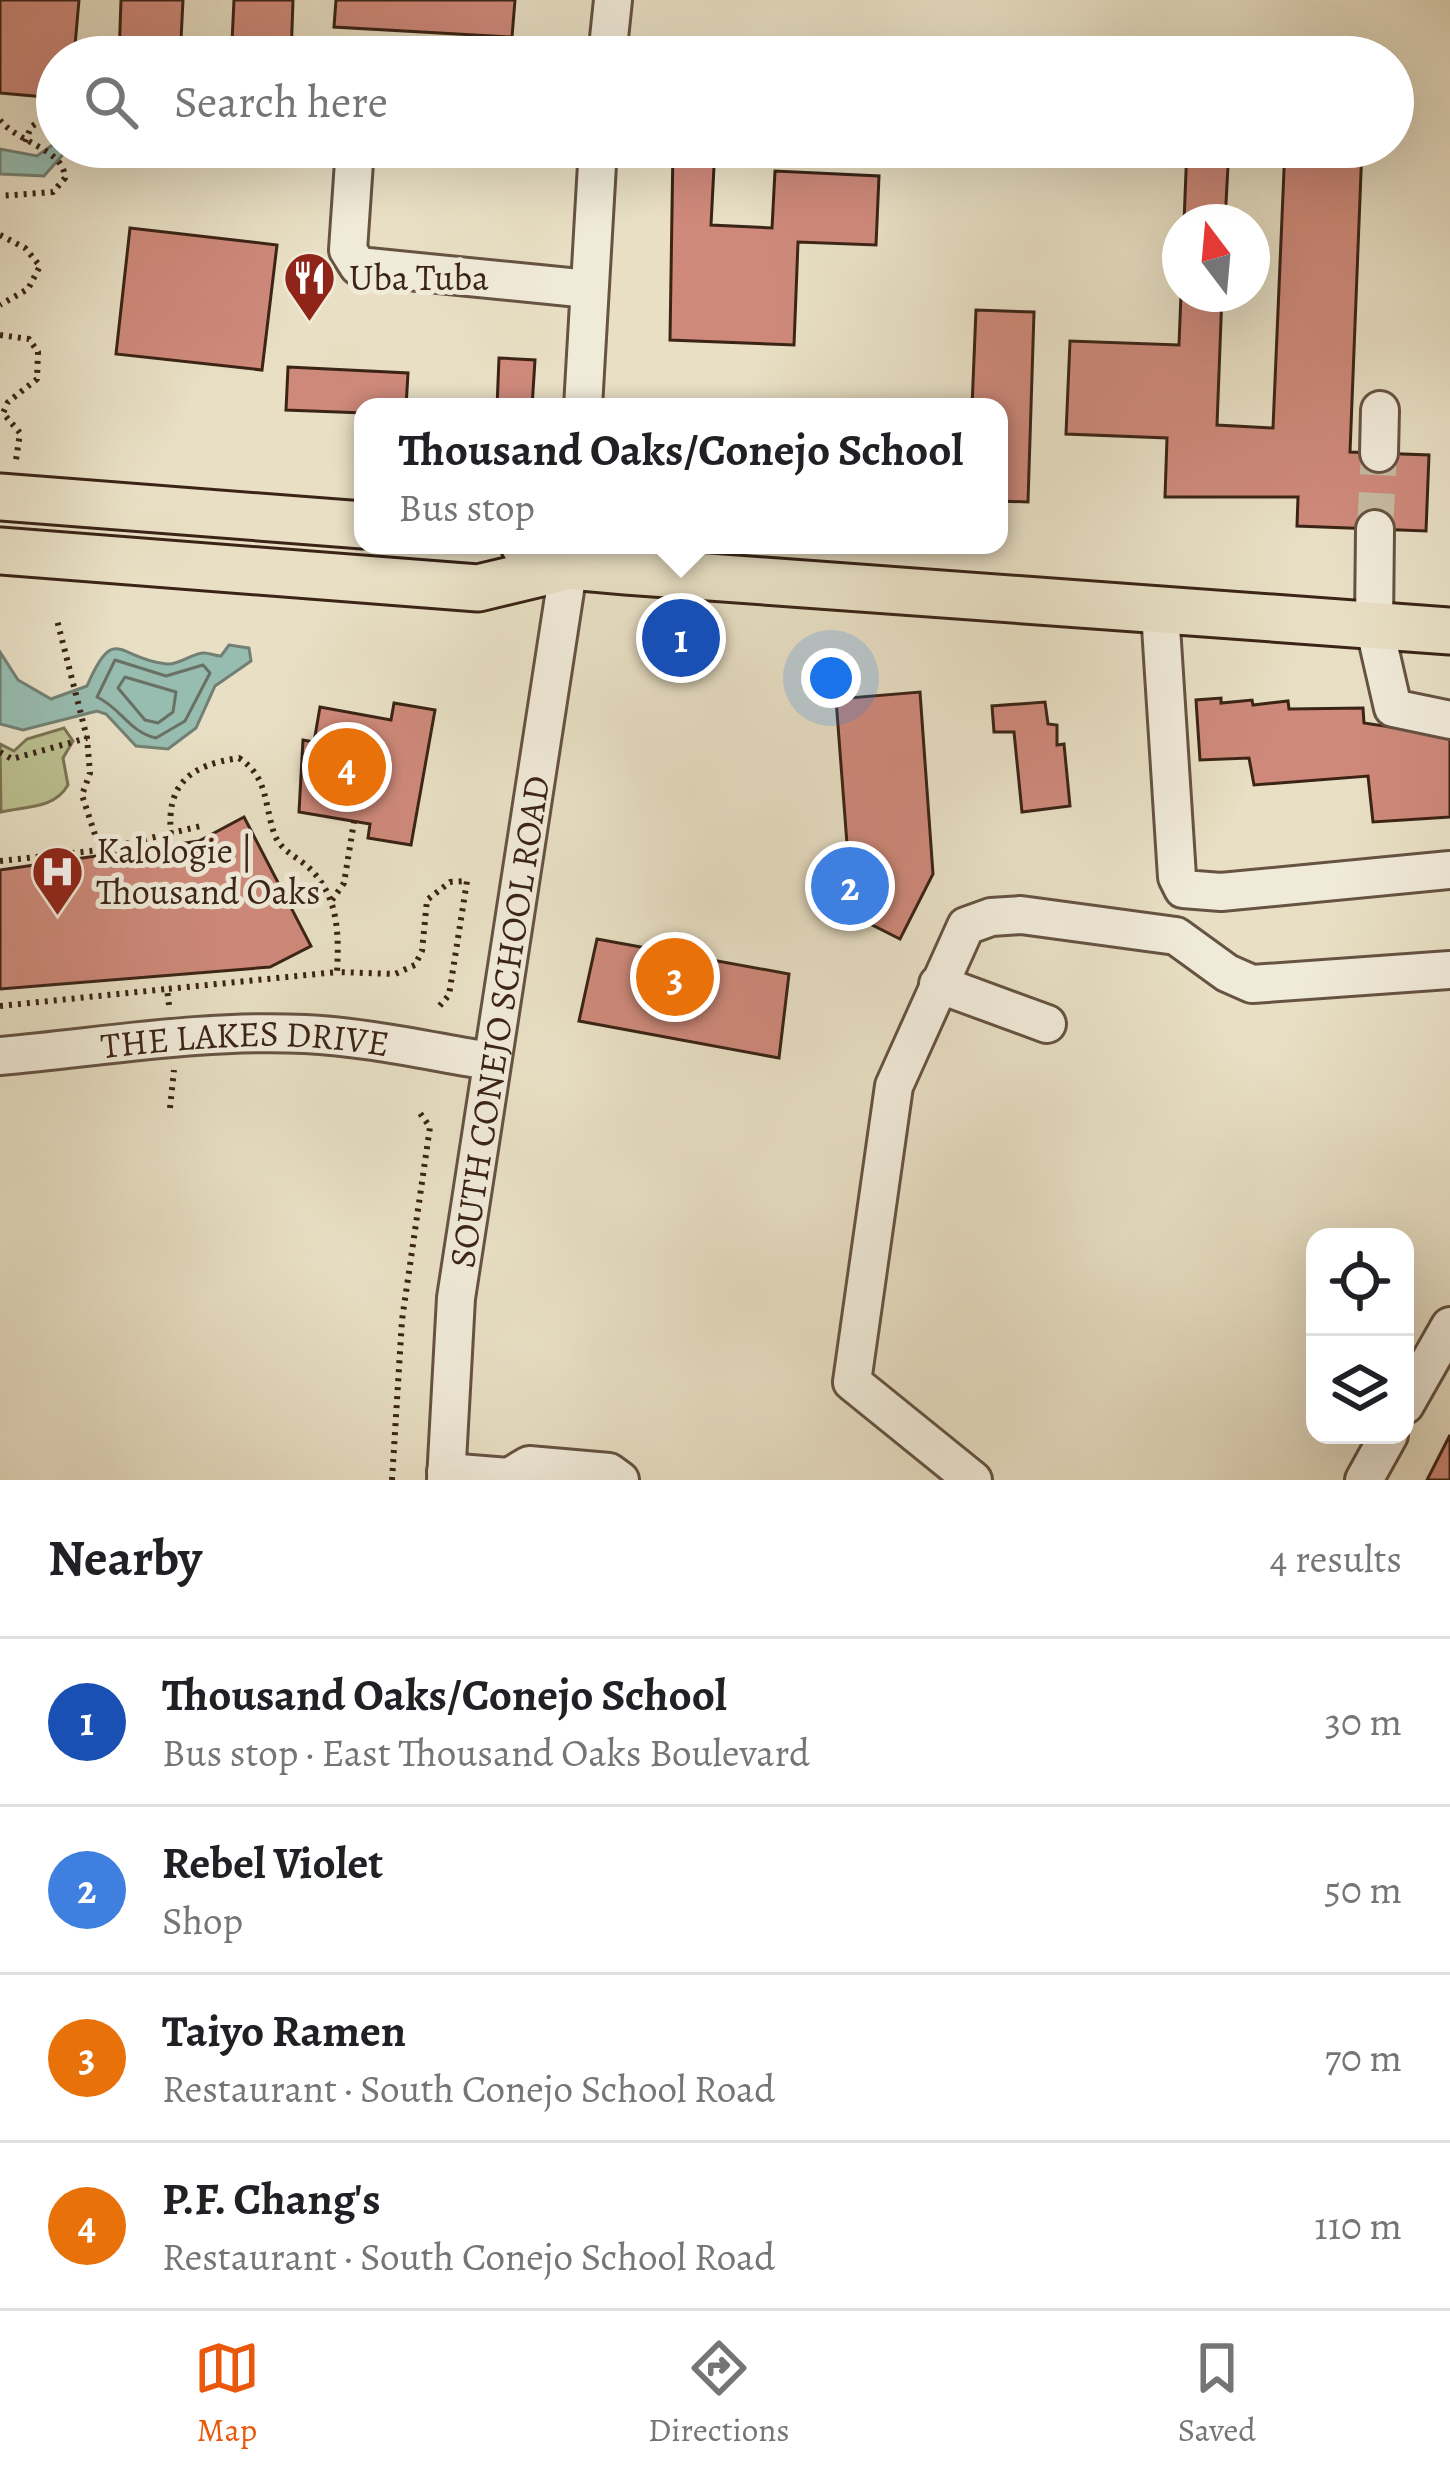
<!DOCTYPE html>
<meta charset="utf-8">
<style>
body{margin:0;font-family:Alegreya,serif;background:#f6f6f6;color:#202124}
.controls{position:absolute;right:36px;bottom:36px;display:grid;overflow:hidden;border-radius:24px;box-shadow:0 12px 48px #0002}
.controls button{width:108px;height:108px;display:grid;place-items:center;padding:0;border:0;border-bottom:3px solid #e0e0e0;background:#fff;color:#202124;font:60px sans-serif}
.compass{position:absolute;left:1162px;top:204px;width:108px;height:108px;border-radius:50%;background:#fff;box-shadow:0 12px 48px #0002;rotate:344deg}
.you{position:absolute;left:831px;top:678px;width:42px;height:42px;margin:-30px;border:9px solid #fff;border-radius:50%;background:#1a73e8;box-shadow:0 0 0 18px #1a73e833}
.badge{display:grid;place-items:center;width:78px;height:78px;border-radius:50%;background:#ea580c;color:#fff;font-size:39px;font-weight:700}
.pin{position:absolute;translate:-50% -50%;border:6px solid #fff;box-shadow:0 3px 12px #0006}
.popup{position:absolute;left:354px;top:398px;width:654px;height:156px;box-sizing:border-box;display:grid;place-content:center;border-radius:24px;background:#fff;filter:drop-shadow(0 3px 9px #0005);font-size:39px;white-space:nowrap;color:#757577}
.popup b{font-size:45px;color:#202124}
.popup::after{content:'';position:absolute;left:50%;top:100%;margin-left:-24px;border:24px solid transparent;border-top-color:#fff}
.list{margin:0;padding:0;list-style:none}
h2{display:flex;justify-content:space-between;align-items:center;height:156px;margin:0;padding:0 48px;font-size:51px}
h2 small{font-size:39px;font-weight:400;color:#757577}
.list li{display:grid;grid-template-columns:78px 1fr auto;gap:36px;align-items:center;box-sizing:border-box;height:168px;padding:0 48px;border-top:3px solid #e0e0e0}
.list b{display:block;font-size:45px;white-space:nowrap}
.list p{margin:0;font-size:39px;white-space:nowrap;color:#757577}
.list em{font-size:39px;font-style:normal;color:#757577}
.icon{flex:none;width:66px;height:66px;fill:none;stroke:currentColor;stroke-width:2;stroke-linecap:round;stroke-linejoin:round}
.map{position:relative;flex:none;width:1450px;height:1480px;overflow:hidden}
.search{position:absolute;background:#fff;box-shadow:0 12px 48px #0002;left:36px;right:36px;top:36px;height:132px;display:flex;align-items:center;gap:30px;box-sizing:border-box;padding:0 42px;border-radius:66px;color:#757577;font-size:45px}
.sheet{height:828px;background:#fff}
nav{display:flex;justify-content:space-around;align-items:center;box-sizing:border-box;height:168px;border-top:3px solid #e0e0e0;background:#fff;font-size:33px;color:#757577}
nav a{display:grid;justify-items:center;gap:6px}
nav .on{color:#ea580c}
.map>svg:first-child{display:block}
.green{fill:#bbc090;stroke:#7b7253;stroke-width:3}
.water{fill:#97bdb1;stroke:#728073;stroke-width:3}
.lines{fill:none;stroke-linecap:round;stroke-linejoin:round}
.shore{stroke:#697064;stroke-width:3}
.building{fill:#ce897a;stroke:#3b2416;stroke-width:3}
.minor-tunnel{stroke:#c5baa1;stroke-width:36;stroke-dasharray:36 18;stroke-linecap:butt}
.minor-casing{stroke:#665342;stroke-width:42}
.major-casing{stroke:#3b2416;stroke-width:51}
.path{stroke:#3b2416;stroke-width:6;stroke-dasharray:3 6;stroke-linecap:butt}
.minor{stroke:#f0ead9;stroke-width:36}
.major{stroke:#e8dfc4;stroke-width:45}
.labels{text-anchor:middle;stroke-width:10;stroke-linejoin:round;paint-order:stroke}
.poi-label{font-size:36px;fill:#3b2416;stroke:#f0ead9;text-anchor:start}
.street-label{font-size:36px;fill:#3b2416;stroke:#f0ead9}
</style>
<div class="map">
<svg width="1450" height="1480" viewBox="0 0 1450 1480">
<rect width="100%" height="100%" fill="#e8dfc4"/>
<filter id="stains"><feTurbulence type="fractalNoise" baseFrequency=".00167" numOctaves="4"/><feColorMatrix values="0 0 0 0 .2 0 0 0 0 .09 0 0 0 0 .02 0 0 0 .5 -.17"/></filter>
<radialGradient id="worn" r=".72"><stop offset=".6" stop-color="#630" stop-opacity="0"/><stop offset="1" stop-color="#630" stop-opacity=".3"/></radialGradient>
<path class="green" d="M64 728 73 741 63 758 68 785C54 809 28 806 1 812L0 744 14 751 27 739Z"/>
<g class="water">
<polygon points="55,143 66,151 44,176 0,174 0,149 37,156"/>
<path d="M229 645 249 648 251 661 215 686 196 728 168 749 136 746 106 714 97 711 23 730 0 724V652L18 680 51 699 87 686C115 621 119 660 167 664 181 665 191 653 204 653 210 653 215 656 221 656Z"/>
</g>
<g class="lines">
<g class="shore">
<path d="M115 660 166 676 203 665 210 673 185 721 156 738C129 732 121 708 97 697Z"/>
<polygon points="125,677 176,692 173,712 158,723 145,720 118,688"/>
</g>
</g>
<g class="building">
<polygon points="0,0 79,0 74,57 57,57 57,98 0,93"/>
<polygon points="121,0 183,0 181,40 232,42 234,0 293,0 291,57 119,57"/>
<polygon points="336,0 515,0 512,37 334,27"/>
<polygon points="673,147 715,147 711,225 772,228 775,171 879,176 876,245 798,242 794,345 670,340"/>
<polygon points="1187,147 1229,147 1225,222 1184,222"/>
<polygon points="1285,147 1362,147 1350,452 1429,455 1426,531 1297,526 1298,497 1165,497 1167,438 1066,434 1070,341 1179,345 1181,294 1222,294 1217,425 1273,428"/>
<polygon points="130,228 277,245 262,370 116,354"/>
<polygon points="976,310 1034,312 1028,502 999,501 999,407 972,407"/>
<polygon points="499,358 535,360 532,407 497,407"/>
<polygon points="288,367 408,373 406,407 363,407 363,413 286,410"/>
<polygon points="920,692 933,874 900,939 819,898 847,844 836,699"/>
<polygon points="1221,698 1221,703 1252,700 1253,705 1288,701 1289,709 1363,708 1364,723 1450,736 1450,817 1373,822 1368,776 1254,785 1249,758 1200,760 1196,700"/>
<polygon points="1045,702 1048,724 1057,725 1057,745 1064,744 1070,806 1022,812 1014,732 994,732 992,706"/>
<polygon points="394,703 435,710 411,845 368,838 370,824 299,812 303,740 314,742 320,707 391,720"/>
<polygon points="244,817 311,946 270,967 0,989 0,870 199,841"/>
<polygon points="597,939 789,974 779,1058 579,1021"/>
<polygon points="1450,1435 1450,1480 1427,1480"/>
</g>
<g class="lines">
<polyline class="minor-tunnel" points="1375,529 1379,453"/>
<defs>
<g id="minor">
<polyline points="607,57 613,0"/>
<polyline points="355,147 348,250 358,266 589,289"/>
<polyline points="583,407 598,147"/>
<polyline points="1379,453 1380,410"/>
<polyline points="1375,529 1374,625 1393,708 1450,720"/>
<polyline points="1160,611 1177,877 1183,889 1221,892 1450,870"/>
<polyline points="938,984 1047,1024"/>
<path id="s1" d="M0 1056C101 1047 204 1029 305 1034 367 1037 428 1051 489 1061"/>
<polyline points="1405,1405 1450,1326"/>
<polyline points="446,1472 509,1477 529,1465 609,1472 620,1480"/>
<path id="s2" d="M446 1480 456 1298 572 545"/>
<polyline points="973,1480 852,1382 894,1086 966,926 991,917 1021,915 1176,936 1227,973 1252,984 1450,970"/>
<polyline points="1364,1480 1389,1435"/>
</g>
<g id="major">
<polyline points="0,497 363,525"/>
<polyline points="524,545 570,566 626,571 1450,631"/>
<polyline points="0,551 478,588 570,566"/>
</g>
</defs>
<use href="#minor" class="minor-casing"/>
<use href="#major" class="major-casing"/>
<g class="path">
<path d="M0 120C18 143 64 149 65 178L53 192 0 196"/>
<polyline points="25,142 31,127 44,118"/>
<polyline points="0,235 25,248 40,266 28,289 0,305"/>
<polyline points="0,335 29,339 38,352 37,379 8,402 3,413 20,433 16,460"/>
<polyline points="0,752 12,759 87,738"/>
<path d="M171 834C166 784 190 765 239 758 268 777 264 803 274 833 280 850 294 855 307 866 339 895 339 933 337 972L395 974 415 965 422 951 427 900 450 882 467 881 449 995 437 1009"/>
<polyline points="100,850 201,826"/>
<polyline points="0,861 100,850 82,795 90,773 87,738 57,620"/>
<polyline points="332,900 344,883 354,822"/>
<polyline points="169,1005 167,989 337,972"/>
<polyline points="0,1006 167,989"/>
<polyline points="170,1108 174,1070"/>
<polyline points="392,1480 402,1320 430,1127 417,1109"/>
</g>
<use href="#minor" class="minor"/>
<use href="#major" class="major"/>
</g>
<defs>
<symbol id="restaurant-pin" viewBox="-11 -11 22 30"><path d="M0 17L-7.5 6A9.5 9.5 0 1 1 7.5 6Z" fill="#8f2418" stroke="#f0ead9"/><path d="M-5-6h1v4h1v-4h1v4h1v-4h1v5L-1.5 .5V6h-2V.5L-5-1ZM5-6V6H3V1.5H1.5Q1.5-4 5-6Z" fill="#fff"/></symbol>
<symbol id="hospital-pin" viewBox="-11 -11 22 30"><path d="M0 17L-7.5 6A9.5 9.5 0 1 1 7.5 6Z" fill="#8f2418" stroke="#f0ead9"/><path d="M-5-5h3v3.5h4V-5h3V5h-3V1.5h-4V5h-3Z" fill="#fff"/></symbol>
</defs>
<g fill-rule="evenodd">
<use href="#restaurant-pin" x="280" y="248" width="59" height="81"/>
<use href="#hospital-pin" x="28" y="842" width="59" height="81"/>
</g>
<g class="labels">
<g class="poi-label">
<text x="349" y="290">Uba Tuba</text>
<text x="96" y="863">Kalologie |<tspan x="96" dy="41">Thousand Oaks</tspan></text>
</g>
<g class="street-label">
<text dy="13" stroke="none"><textPath href="#s2" startOffset="462">SOUTH CONEJO SCHOOL ROAD</textPath></text>
<text dy="13" stroke="none"><textPath href="#s1" startOffset="246">THE LAKES DRIVE</textPath></text>
</g>
</g>
<rect width="100%" height="100%" filter="url(#stains)"/>
<rect width="100%" height="100%" fill="url(#worn)"/>
</svg>
<div class="controls">
<button><svg class="icon" aria-label="locate" viewBox="0 0 24 24"><circle cx="12" cy="12" r="6"/><path d="M12 2v4M12 18v4M2 12h4M18 12h4"/></svg></button>
<button><svg class="icon" aria-label="layers" viewBox="0 0 24 24"><path d="M12 4l9 5-9 5-9-5zM3 14l9 5 9-5"/></svg></button>
</div>
<svg class="compass" viewBox="-18 -18 36 36"><path d="M0-13l5 13h-10z" fill="#e53935"/><path d="M0 13l5-13h-10z" fill="#757577"/></svg>
<div class="you"></div>
<div class="pin badge" style="left:681px;top:638px;background:#1a4fb4">1</div>
<div class="popup"><b>Thousand Oaks/Conejo School</b>Bus stop</div>
<div class="pin badge" style="left:850px;top:886px;background:#3f7fe0">2</div>
<div class="pin badge" style="left:675px;top:977px;background:#e8710a">3</div>
<div class="pin badge" style="left:347px;top:767px;background:#e8710a">4</div>
<div class="search"><svg class="icon" aria-label="search" viewBox="0 0 24 24"><circle cx="10" cy="10" r="6"/><path d="M15 15l6 6"/></svg>Search here</div>
</div>
<section class="sheet">
<h2>Nearby<small>4 results</small></h2>
<ul class="list">
<li><span class="badge" style="background:#1a4fb4">1</span><div><b>Thousand Oaks/Conejo School</b><p>Bus stop · East Thousand Oaks Boulevard</p></div><em>30 m</em></li>
<li><span class="badge" style="background:#3f7fe0">2</span><div><b>Rebel Violet</b><p>Shop</p></div><em>50 m</em></li>
<li><span class="badge" style="background:#e8710a">3</span><div><b>Taiyo Ramen</b><p>Restaurant · South Conejo School Road</p></div><em>70 m</em></li>
<li><span class="badge" style="background:#e8710a">4</span><div><b>P.F. Chang's</b><p>Restaurant · South Conejo School Road</p></div><em>110 m</em></li>
</ul>
</section>
<nav>
<a class="on"><svg class="icon" aria-label="map" viewBox="0 0 24 24"><path d="M3 6l6-2 6 2 6-2v14l-6 2-6-2-6 2zM9 4v14M15 6v14"/></svg>Map</a>
<a><svg class="icon" aria-label="directions" viewBox="0 0 24 24"><path d="M12 3l9 9-9 9-9-9zM9 14v-3h6M13 9l2 2-2 2"/></svg>Directions</a>
<a><svg class="icon" aria-label="saved" viewBox="0 0 24 24"><path d="M7 4h10v16l-5-4-5 4z"/></svg>Saved</a>
</nav>
